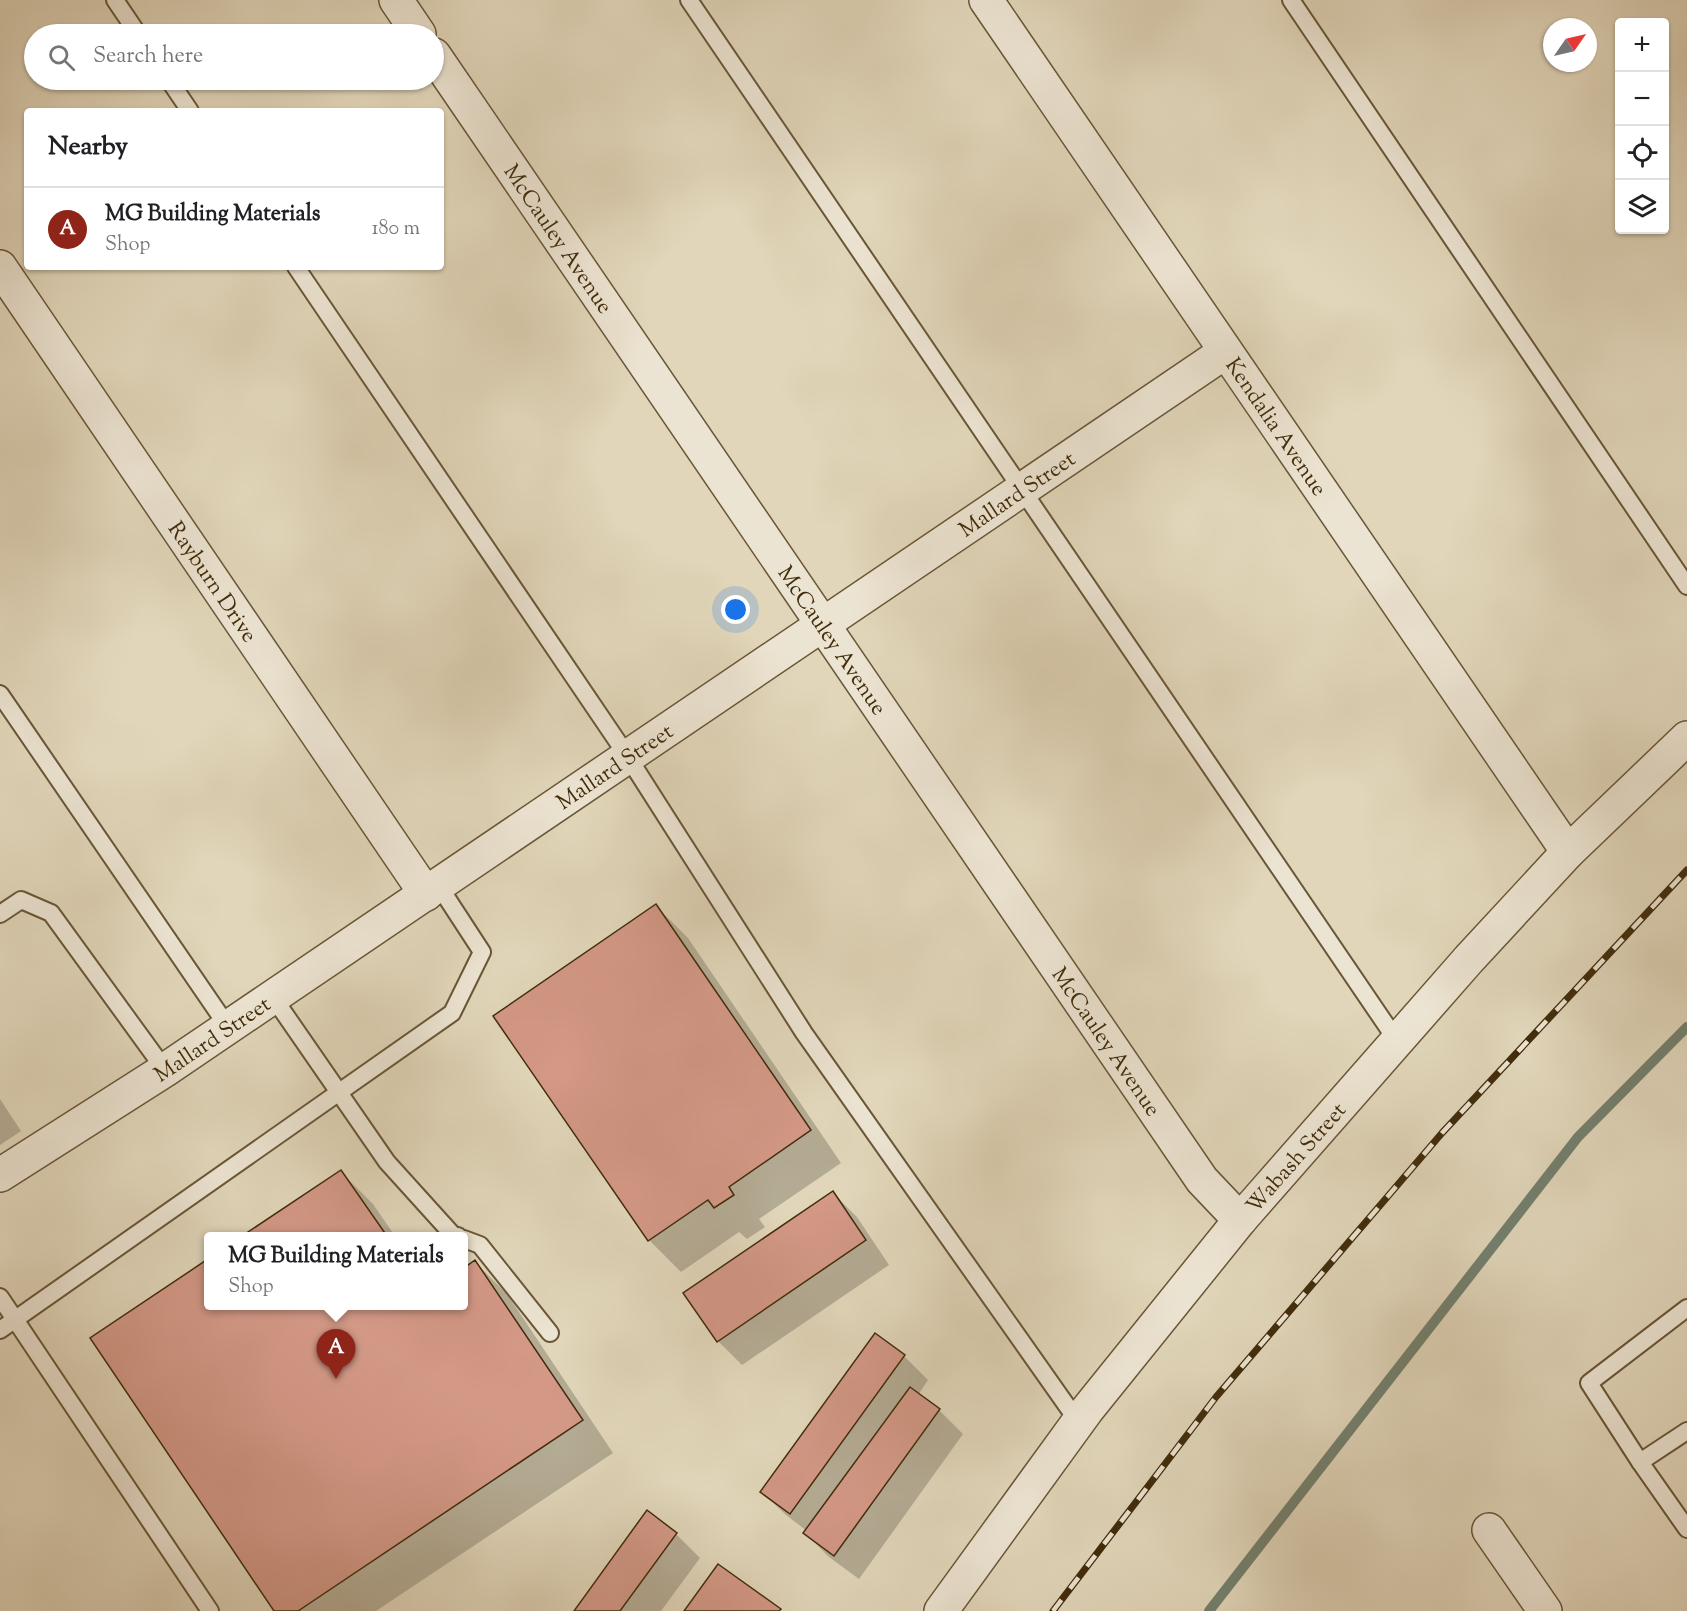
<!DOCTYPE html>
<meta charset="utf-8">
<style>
body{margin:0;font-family:"Sorts Mill Goudy",serif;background:#f2f2f2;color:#202124}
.controls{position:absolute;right:18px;top:18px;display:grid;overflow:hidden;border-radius:6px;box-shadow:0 2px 4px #0004}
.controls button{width:54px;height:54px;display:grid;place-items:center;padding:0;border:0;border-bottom:2px solid #e0e0e0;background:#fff;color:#202124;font:30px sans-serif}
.compass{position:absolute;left:1543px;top:18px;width:54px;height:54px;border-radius:50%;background:#fff;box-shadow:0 2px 4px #0004;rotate:56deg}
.you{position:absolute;left:736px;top:610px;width:21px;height:21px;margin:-15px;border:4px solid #fff;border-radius:50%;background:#1a73e8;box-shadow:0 0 0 9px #1a73e833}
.badge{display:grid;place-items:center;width:39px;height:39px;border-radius:50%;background:#8f2418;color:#fff;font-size:20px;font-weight:700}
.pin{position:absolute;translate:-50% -50px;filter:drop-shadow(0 2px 3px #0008)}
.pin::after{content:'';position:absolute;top:32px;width:21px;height:18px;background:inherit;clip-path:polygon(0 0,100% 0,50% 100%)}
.popup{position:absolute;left:204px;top:1232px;width:264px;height:78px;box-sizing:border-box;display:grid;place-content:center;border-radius:6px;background:#fff;filter:drop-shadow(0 2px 4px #0005);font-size:20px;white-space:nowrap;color:#757577}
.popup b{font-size:22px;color:#202124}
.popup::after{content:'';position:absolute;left:50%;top:100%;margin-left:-12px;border:12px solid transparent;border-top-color:#fff}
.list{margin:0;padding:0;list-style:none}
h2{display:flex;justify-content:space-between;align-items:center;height:78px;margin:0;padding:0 24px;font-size:26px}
h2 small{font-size:20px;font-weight:400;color:#757577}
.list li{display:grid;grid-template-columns:39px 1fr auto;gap:18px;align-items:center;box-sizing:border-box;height:84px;padding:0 24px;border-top:2px solid #e0e0e0}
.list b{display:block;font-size:22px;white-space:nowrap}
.list p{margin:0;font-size:20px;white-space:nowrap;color:#757577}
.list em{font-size:20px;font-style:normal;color:#757577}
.icon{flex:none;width:33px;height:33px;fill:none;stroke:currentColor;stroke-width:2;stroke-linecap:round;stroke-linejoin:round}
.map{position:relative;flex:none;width:1687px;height:1611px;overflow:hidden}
.search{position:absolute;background:#fff;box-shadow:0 2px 4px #0004;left:24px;top:24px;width:420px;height:66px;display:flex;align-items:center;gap:15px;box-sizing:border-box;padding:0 21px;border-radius:33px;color:#757577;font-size:22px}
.panel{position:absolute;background:#fff;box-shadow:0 2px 4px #0004;left:24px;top:108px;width:420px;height:162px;border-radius:6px}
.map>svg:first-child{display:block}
.shadow{fill:#0003}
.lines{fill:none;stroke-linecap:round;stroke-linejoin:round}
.stream{stroke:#73816f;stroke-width:10}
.building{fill:#d39886;stroke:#412c0b;stroke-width:1.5}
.service-casing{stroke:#695637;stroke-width:20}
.minor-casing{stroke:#695637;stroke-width:36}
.service{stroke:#ece4d2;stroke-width:16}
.minor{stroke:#ece4d2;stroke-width:33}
.rail-casing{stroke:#412c0b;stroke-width:7}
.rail{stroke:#ece4d2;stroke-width:4.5;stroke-dasharray:14;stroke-linecap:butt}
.labels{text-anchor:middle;stroke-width:4.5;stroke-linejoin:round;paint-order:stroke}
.street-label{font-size:22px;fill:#412c0b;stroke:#ece4d2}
</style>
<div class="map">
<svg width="1687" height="1611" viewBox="0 0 1687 1611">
<rect width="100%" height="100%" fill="#e1d6ba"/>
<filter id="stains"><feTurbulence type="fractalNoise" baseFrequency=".00333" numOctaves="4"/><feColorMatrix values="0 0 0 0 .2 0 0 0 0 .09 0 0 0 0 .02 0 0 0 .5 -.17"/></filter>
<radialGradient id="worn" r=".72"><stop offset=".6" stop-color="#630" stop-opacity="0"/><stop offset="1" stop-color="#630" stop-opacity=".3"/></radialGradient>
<g class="shadow">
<polygon points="656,906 688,938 841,1163 759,1219 765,1227 747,1239 739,1232 681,1272 649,1240"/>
<polygon points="0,1099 21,1131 0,1145"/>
<polygon points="341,1172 373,1204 395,1236 244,1236"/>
<polygon points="833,1193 857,1217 889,1265 742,1365 718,1341 685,1293"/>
<polygon points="208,1260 208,1306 464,1306 464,1270 475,1262 507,1294 613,1453 376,1611 276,1611 92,1338"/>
<polygon points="875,1335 904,1356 928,1380 918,1395 939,1410 963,1434 859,1579 829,1557 805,1533 807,1531 786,1515 761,1491"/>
<polygon points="676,1534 700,1558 661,1611 575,1611"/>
</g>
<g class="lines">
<polyline class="stream" points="1209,1611 1578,1137 1687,1027"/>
</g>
<g class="building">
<polygon points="656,904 811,1130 729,1187 734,1195 714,1208 708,1200 648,1241 493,1016"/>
<polygon points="341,1170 387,1236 242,1236"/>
<polygon points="833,1191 866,1240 717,1342 683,1293"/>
<polygon points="208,1259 208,1306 464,1306 464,1268 475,1260 583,1420 298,1611 274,1611 90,1338"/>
<polygon points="875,1333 905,1355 790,1514 760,1492"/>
<polygon points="910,1387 940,1409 834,1556 803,1533"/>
<polygon points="647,1510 677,1533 620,1611 574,1611"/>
<polygon points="718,1564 781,1609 779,1611 684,1611"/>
</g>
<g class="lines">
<defs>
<g id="service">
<polyline points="115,0 138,34"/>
<polyline points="689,0 1397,1041"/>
<polyline points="1291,0 1687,586"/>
<polyline points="169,80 190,111"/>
<polyline points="296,267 628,757 804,1033 1079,1423"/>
<polyline points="0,694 228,1027"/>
<polyline points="0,914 21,900 51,913 165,1070"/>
<polyline points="273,997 387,1162 453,1235 458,1236"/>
<polyline points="464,1239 480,1245 550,1333"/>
<polyline points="0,1297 210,1611"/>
<polyline points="1687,1308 1589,1383 1640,1462 1687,1431"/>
<polyline points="0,1330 452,1013 482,952 439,886"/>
<polyline points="1640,1462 1687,1529"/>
</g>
<g id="minor">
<polyline points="396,0 419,34"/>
<path id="s1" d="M986 0 1568 852"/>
<path id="s2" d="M434 55 1202 1180 1240 1220"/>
<path id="s3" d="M0 267 426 894"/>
<path id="s4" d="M0 1175 165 1070 1225 352"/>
<polyline points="1489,1530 1545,1611"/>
<path id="s5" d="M941 1611 1087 1410 1240 1220 1469 959 1568 852 1687 738"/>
</g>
</defs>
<use href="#service" class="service-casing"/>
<use href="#minor" class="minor-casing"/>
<use href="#service" class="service"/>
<use href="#minor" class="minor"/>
<defs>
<polyline id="rail" points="1053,1611 1216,1397 1442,1133 1687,870"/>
</defs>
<use href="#rail" class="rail-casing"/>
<use href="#rail" class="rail"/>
</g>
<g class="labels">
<g class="street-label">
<text dy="8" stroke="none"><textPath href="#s2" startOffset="222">McCauley Avenue</textPath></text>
<text dy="8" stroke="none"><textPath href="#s1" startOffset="516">Kendalia Avenue</textPath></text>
<text dy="8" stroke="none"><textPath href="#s4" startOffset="1224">Mallard Street</textPath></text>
<text dy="8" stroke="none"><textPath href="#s3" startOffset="380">Rayburn Drive</textPath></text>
<text dy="8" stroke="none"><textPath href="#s2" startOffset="708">McCauley Avenue</textPath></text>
<text dy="8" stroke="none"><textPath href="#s4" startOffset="738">Mallard Street</textPath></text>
<text dy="8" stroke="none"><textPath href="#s4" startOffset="252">Mallard Street</textPath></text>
<text dy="8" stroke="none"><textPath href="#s2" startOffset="1194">McCauley Avenue</textPath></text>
<text dy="8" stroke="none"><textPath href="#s5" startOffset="576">Wabash Street</textPath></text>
</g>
</g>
<rect width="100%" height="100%" filter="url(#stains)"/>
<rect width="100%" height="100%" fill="url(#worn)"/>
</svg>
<div class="controls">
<button>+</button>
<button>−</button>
<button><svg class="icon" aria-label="locate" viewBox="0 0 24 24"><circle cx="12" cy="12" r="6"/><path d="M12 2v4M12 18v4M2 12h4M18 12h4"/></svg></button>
<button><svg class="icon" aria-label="layers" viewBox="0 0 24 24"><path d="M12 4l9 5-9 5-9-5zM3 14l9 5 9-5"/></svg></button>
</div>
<svg class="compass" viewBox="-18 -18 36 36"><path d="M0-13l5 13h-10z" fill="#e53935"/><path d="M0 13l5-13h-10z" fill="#757577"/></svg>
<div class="you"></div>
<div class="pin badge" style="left:336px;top:1379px">A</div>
<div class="popup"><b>MG Building Materials</b>Shop</div>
<div class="search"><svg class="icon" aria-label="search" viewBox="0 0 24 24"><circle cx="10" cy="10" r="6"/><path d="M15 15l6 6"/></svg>Search here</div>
<section class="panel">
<h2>Nearby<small></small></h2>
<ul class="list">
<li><span class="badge">A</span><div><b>MG Building Materials</b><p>Shop</p></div><em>180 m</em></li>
</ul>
</section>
</div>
